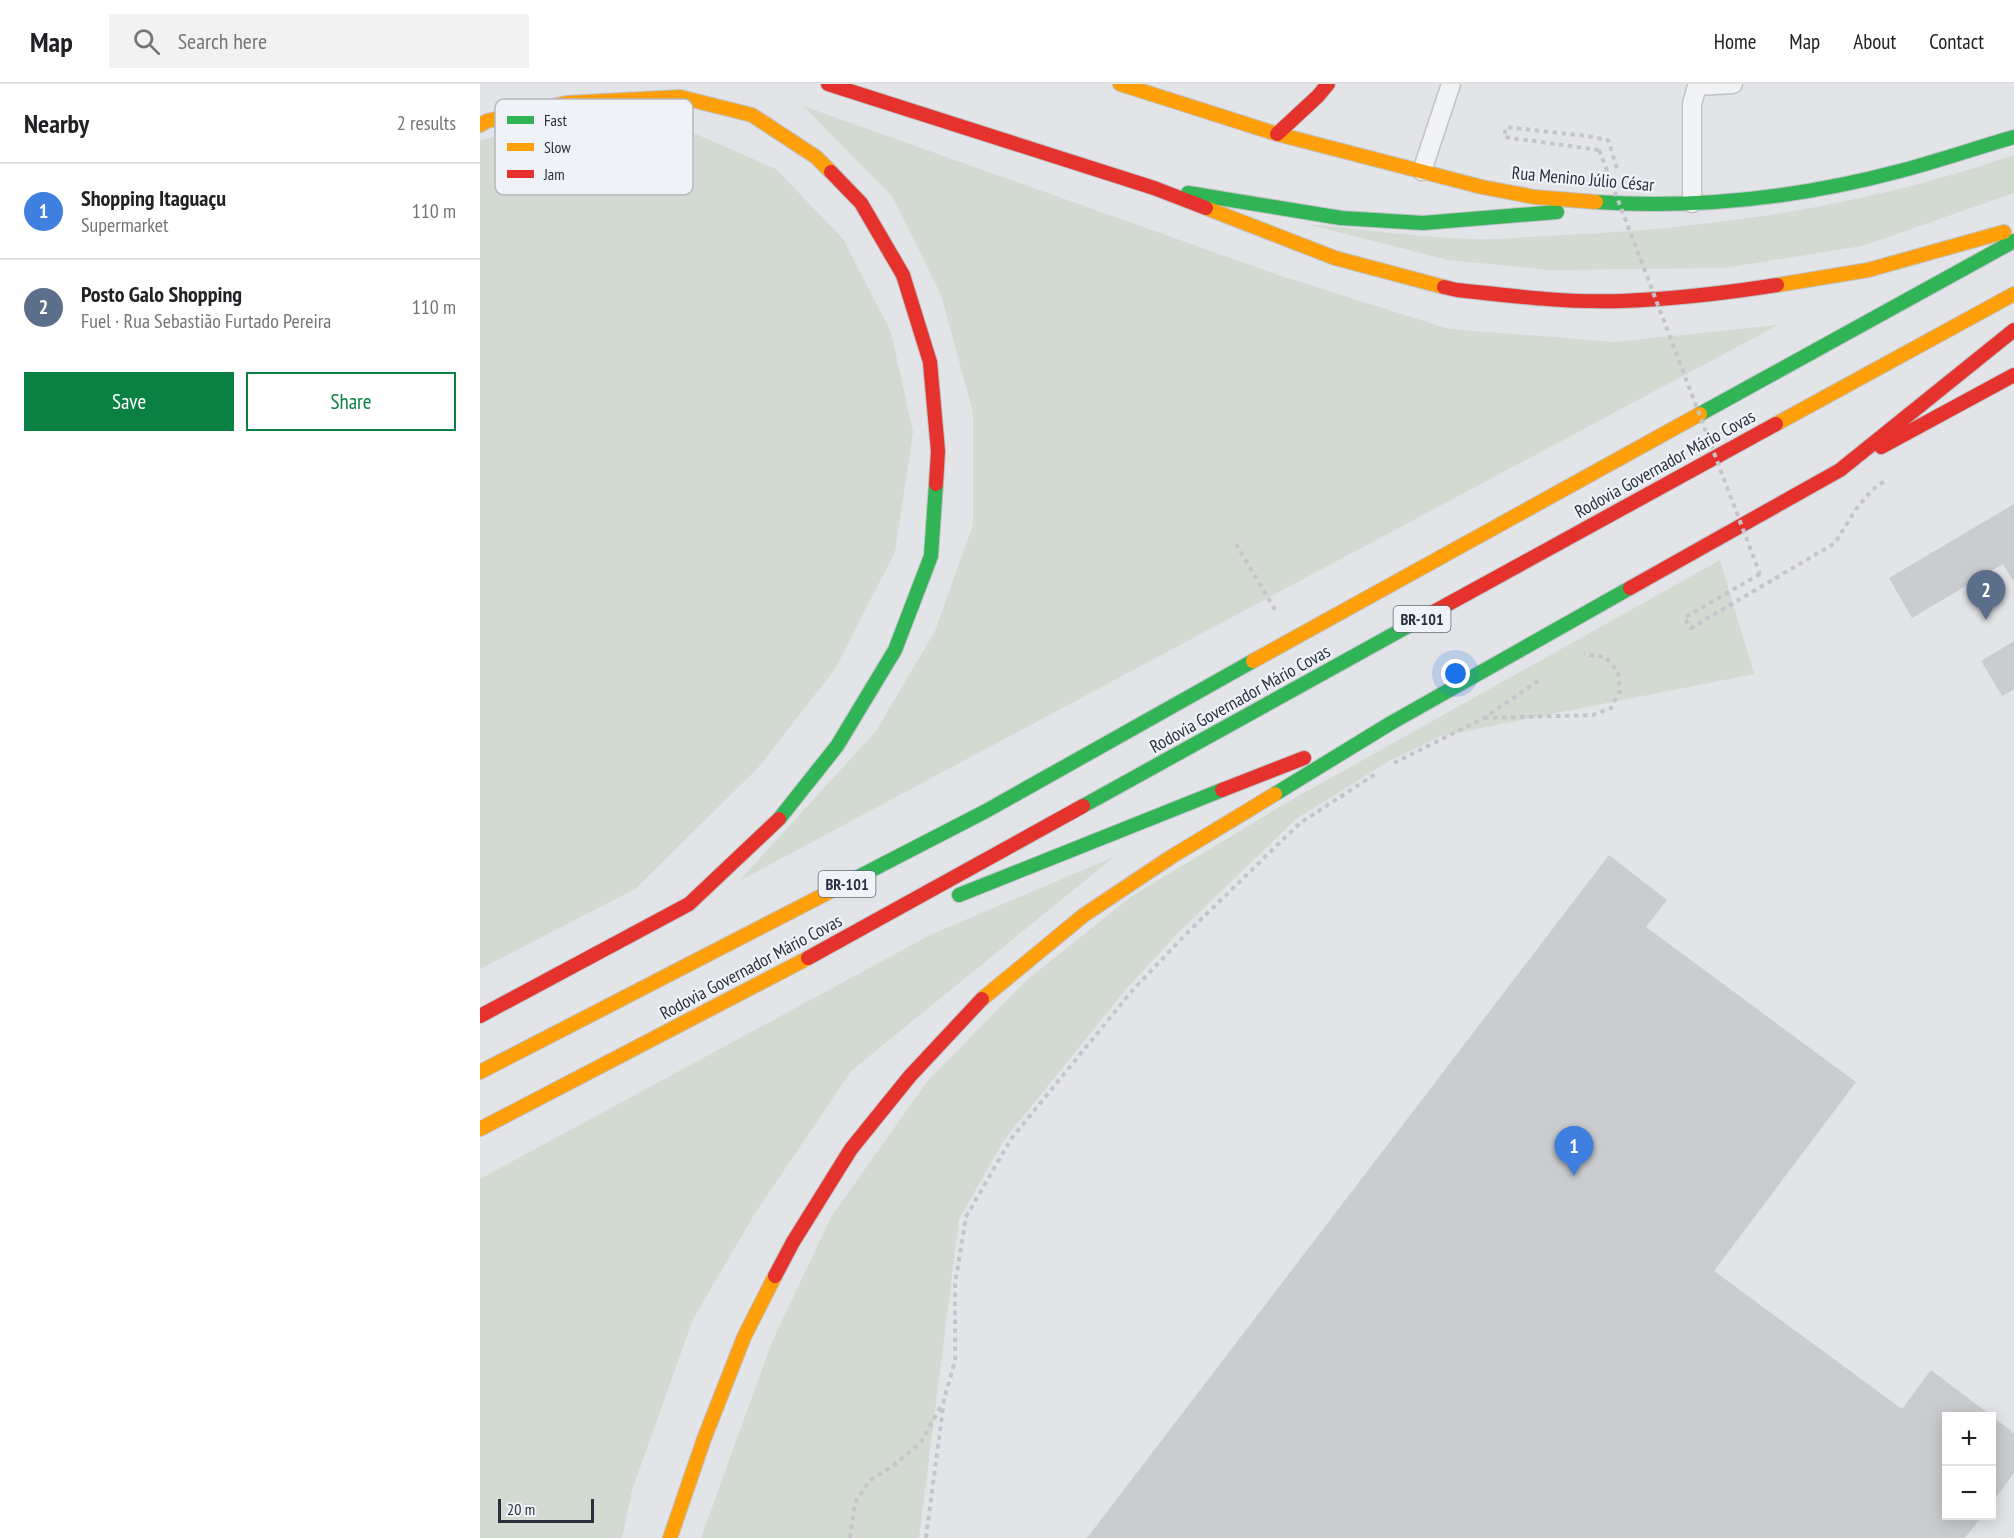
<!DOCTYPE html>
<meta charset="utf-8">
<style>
body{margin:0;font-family:"PT Sans Narrow",sans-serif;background:#f2f2f2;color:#202124}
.controls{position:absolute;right:18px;bottom:18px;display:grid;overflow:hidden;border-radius:0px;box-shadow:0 3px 15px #0003}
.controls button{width:54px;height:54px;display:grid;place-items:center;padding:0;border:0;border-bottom:2px solid #e0e0e0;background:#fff;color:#202124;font:30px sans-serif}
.scale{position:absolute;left:18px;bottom:15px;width:96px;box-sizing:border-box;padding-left:6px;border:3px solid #29303f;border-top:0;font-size:16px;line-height:21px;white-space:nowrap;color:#29303f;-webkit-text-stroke:4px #eff2f6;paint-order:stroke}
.you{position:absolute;left:976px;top:590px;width:21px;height:21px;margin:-15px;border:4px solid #fff;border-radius:50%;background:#1a73e8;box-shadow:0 0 0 9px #1a73e833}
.badge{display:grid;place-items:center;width:39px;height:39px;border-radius:50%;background:#0b8043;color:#fff;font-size:20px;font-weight:700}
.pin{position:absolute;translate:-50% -50px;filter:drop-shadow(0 2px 3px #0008)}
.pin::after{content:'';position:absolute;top:32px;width:21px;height:18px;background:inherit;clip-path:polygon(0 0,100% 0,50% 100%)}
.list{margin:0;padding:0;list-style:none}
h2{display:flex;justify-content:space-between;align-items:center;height:78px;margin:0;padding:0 24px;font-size:26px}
h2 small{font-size:20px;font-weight:400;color:#757577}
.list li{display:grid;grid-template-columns:39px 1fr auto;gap:18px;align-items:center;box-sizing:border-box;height:96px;padding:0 24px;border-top:2px solid #e0e0e0}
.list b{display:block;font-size:22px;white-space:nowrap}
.list p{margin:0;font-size:20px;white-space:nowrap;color:#757577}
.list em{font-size:20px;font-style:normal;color:#757577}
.actions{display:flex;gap:12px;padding:18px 24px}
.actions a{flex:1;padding:14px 0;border:2px solid #0b8043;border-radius:0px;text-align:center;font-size:21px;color:#0b8043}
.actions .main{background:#0b8043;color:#fff}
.icon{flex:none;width:33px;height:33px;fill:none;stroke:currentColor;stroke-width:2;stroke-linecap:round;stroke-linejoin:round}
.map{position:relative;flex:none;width:1534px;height:1454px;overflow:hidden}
header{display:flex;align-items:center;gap:36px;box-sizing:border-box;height:84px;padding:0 30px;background:#fff;border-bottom:2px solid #e0e0e0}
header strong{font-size:28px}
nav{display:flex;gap:33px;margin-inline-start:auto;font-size:21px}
.search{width:420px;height:54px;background:#f2f2f2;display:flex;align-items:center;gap:15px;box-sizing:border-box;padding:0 21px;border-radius:0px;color:#757577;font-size:22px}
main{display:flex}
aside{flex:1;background:#fff}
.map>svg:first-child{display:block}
.green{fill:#d2dad2}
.building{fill:#cacccf}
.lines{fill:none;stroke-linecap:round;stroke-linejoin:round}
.lane-casing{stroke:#c0c2c5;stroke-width:21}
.fast-casing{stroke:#bec1c5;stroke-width:16}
.slow-casing{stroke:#bec1c5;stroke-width:16}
.jam-casing{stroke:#bec1c5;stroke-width:16}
.path{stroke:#c4c5ca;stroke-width:4;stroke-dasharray:4.5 4.5;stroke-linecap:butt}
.lane{stroke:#f1f2f4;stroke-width:18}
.fast{stroke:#30b455;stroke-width:14}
.slow{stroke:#ff9f0a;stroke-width:14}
.jam{stroke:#e5322d;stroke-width:14}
.path-bridge{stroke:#c4c5ca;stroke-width:4;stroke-dasharray:4.5 4.5;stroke-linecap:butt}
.labels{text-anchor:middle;stroke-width:4.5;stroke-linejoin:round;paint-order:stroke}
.shield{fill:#eff2f6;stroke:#646a76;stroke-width:1.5}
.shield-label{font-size:16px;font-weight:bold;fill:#29303f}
.street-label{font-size:18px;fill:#29303f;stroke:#eff2f6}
.key{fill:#eff2f6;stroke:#b4b8bf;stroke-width:1.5}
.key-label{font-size:16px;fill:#29303f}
</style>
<header>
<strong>Map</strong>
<div class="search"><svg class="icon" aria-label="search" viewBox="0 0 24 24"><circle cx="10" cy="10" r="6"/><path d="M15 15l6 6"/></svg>Search here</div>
<nav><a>Home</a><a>Map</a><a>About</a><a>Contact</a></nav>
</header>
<main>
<aside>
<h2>Nearby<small>2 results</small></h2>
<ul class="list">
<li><span class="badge" style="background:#3f7fe0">1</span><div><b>Shopping Itaguaçu</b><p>Supermarket</p></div><em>110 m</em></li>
<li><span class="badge" style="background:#5c6f8a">2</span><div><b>Posto Galo Shopping</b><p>Fuel · Rua Sebastião Furtado Pereira</p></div><em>110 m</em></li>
</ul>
<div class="actions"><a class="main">Save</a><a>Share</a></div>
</aside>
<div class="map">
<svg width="1534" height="1454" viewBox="0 0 1534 1454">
<rect width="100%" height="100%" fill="#e2e4e7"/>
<g class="green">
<polygon points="323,22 798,191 969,245 1135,258 1298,241 259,797 396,647 455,547 493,441 493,328 461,211 412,112"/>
<polygon points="106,35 218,51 296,85 363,155 411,248 433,348 415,468 355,585 278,684 155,805 0,885 0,57 5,55"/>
<path d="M1534 71V109L1382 162 1244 184 1071 186 968 176 827 140C881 145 936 153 990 155 1021 156 1053 152 1085 151 1237 144 1390 121 1534 71Z"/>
<polygon points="1240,476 1274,590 961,652 909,677 816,735 700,847 647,904 524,1056 479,1135 439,1454 221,1454 292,1258 351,1133 449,995 548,895 652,812 806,719"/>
<polygon points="634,773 371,987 274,1131 213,1235 152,1406 142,1454 0,1454 0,1095 452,850"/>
</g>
<g class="building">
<polygon points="1534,420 1534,498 1523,480 1432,534 1409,494"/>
<polygon points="1534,557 1534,605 1522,612 1501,577"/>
<polygon points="1129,771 1187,816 1166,843 1376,998 1234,1187 1422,1325 1451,1286 1534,1349 1534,1389 1512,1419 1512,1332 1466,1332 1466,1432 1502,1432 1485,1454 607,1454"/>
</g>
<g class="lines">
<defs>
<g id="lane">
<polyline points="942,87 971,0"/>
<polyline points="1212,119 1212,20 1217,2 1253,0"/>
</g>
<g id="fast">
<polyline points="708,109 861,134 943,139 1077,128"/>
<path d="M1116 118C1218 125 1322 113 1420 87 1458 77 1496 64 1534 53"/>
<polyline points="1220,330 1534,157"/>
<polyline points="795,710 911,639 1150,504"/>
<polyline points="603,722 950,530"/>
<polyline points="299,735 357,662 415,566 451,472 456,400"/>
<polyline points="353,806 506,727 773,577"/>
<polyline points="479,811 742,706"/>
</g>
<g id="slow">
<polyline points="640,0 797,50 1002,103 1054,113 1116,118"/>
<polyline points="0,41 7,37 86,19 200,13 272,31 336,73 351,88"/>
<polyline points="726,124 855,174 964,203"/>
<polyline points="1297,201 1388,186 1524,148"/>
<polyline points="1296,340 1534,210"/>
<polyline points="773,577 1220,330"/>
<polyline points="502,915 604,831 691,773 795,710"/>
<polyline points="0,988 353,806"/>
<polyline points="0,1045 328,874"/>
<polyline points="190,1454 224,1355 264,1253 295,1192"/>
</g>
<g id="jam">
<polyline points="348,0 674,104 726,124"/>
<polyline points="797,50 838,12 848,0"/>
<polyline points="351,88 381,119 423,191 450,278 458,367 456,400"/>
<path d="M964 203 977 206C1032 212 1087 219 1142 217 1194 215 1246 209 1297 201"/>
<polyline points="1401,363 1534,291"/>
<polyline points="1150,504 1360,386 1534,246"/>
<polyline points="950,530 1296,340"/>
<polyline points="742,706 824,674"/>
<polyline points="328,874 603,722"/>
<polyline points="0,932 209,820 299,735"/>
<polyline points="295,1192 313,1158 371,1065 430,992 502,915"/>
</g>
</defs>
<use href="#lane" class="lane-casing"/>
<use href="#fast" class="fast-casing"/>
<use href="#slow" class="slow-casing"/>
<use href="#jam" class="jam-casing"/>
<g class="path">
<polyline points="1119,66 1024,53 1026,43 1107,52 1128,56 1138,88"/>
<polyline points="756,460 797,529"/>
<polyline points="1280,490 1204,534 1211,544 1355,459 1376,425 1392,406 1406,396"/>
<polyline points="1004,634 1113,631 1131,624 1140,607 1138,587 1125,573 1104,570"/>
<polyline points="914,679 1004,634 1061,595"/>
<polyline points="370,1454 375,1419 389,1397 414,1381 441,1358 463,1319 475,1277 475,1200 486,1133 531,1055 651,908 706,850 820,739 897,689"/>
<polyline points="446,1454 463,1324"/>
</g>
<use href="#lane" class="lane"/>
<use href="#fast" class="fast"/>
<use href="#slow" class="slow"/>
<use href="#jam" class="jam"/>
<polyline class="path-bridge" points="1119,66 1280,490"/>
</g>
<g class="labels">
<g class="shield">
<rect x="913.5" y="522" width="57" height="26" rx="4.5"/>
<rect x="338.5" y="787" width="57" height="26" rx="4.5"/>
</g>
<g class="shield-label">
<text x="942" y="541">BR-101</text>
<text x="367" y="806">BR-101</text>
</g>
<g class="street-label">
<text transform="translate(1103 95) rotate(5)" y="6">Rua Menino Júlio César</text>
<text transform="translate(1185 380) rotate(-29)" y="6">Rodovia Governador Mário Covas</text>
<text transform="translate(760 615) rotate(-29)" y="6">Rodovia Governador Mário Covas</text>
<text transform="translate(271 883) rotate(-28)" y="6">Rodovia Governador Mário Covas</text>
</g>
</g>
<rect x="15" y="15" width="198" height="96" rx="9" class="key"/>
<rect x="27" y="32" width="27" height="8" fill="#30b455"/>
<rect x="27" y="59" width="27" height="8" fill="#ff9f0a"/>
<rect x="27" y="86" width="27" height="8" fill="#e5322d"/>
<g class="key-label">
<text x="64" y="42">Fast</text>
<text x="64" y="69">Slow</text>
<text x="64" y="96">Jam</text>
</g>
</svg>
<div class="controls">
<button>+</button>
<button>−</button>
</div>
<div class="scale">20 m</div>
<div class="you"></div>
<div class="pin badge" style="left:1094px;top:1092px;background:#3f7fe0">1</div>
<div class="pin badge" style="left:1506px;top:536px;background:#5c6f8a">2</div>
</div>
</main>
